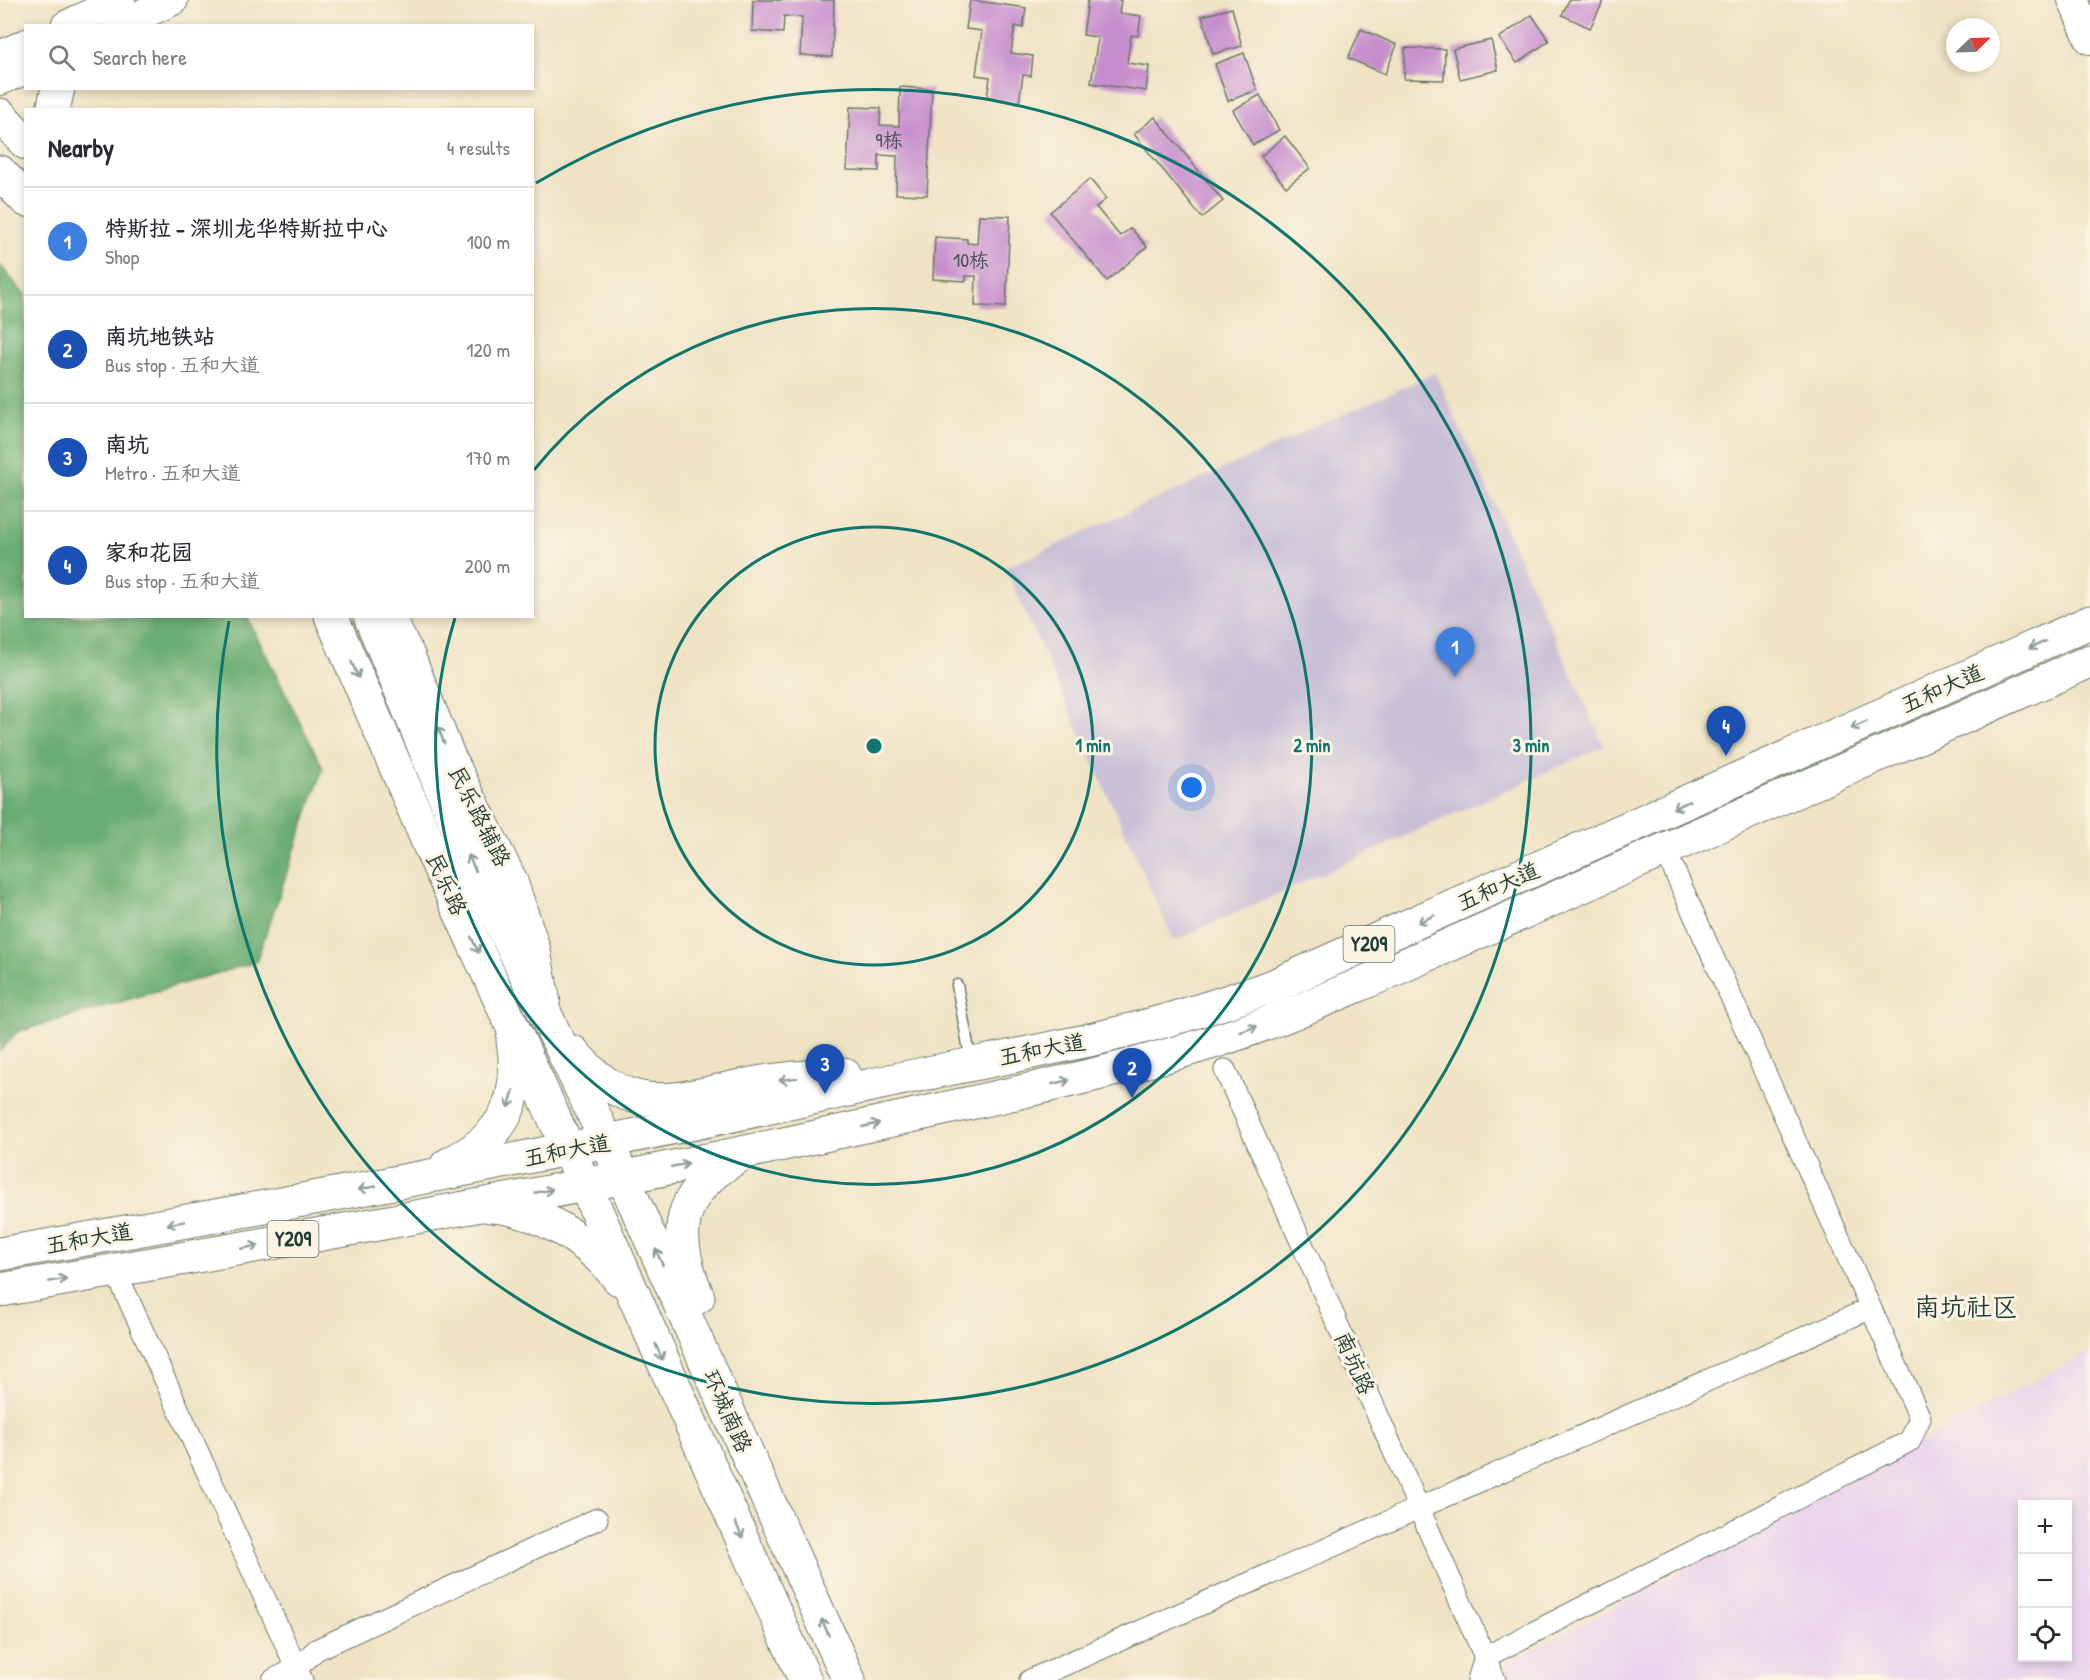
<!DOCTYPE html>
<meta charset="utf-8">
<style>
body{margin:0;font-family:"Patrick Hand","LXGW WenKai TC",sans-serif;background:#f7f7f7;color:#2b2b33}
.controls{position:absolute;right:18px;bottom:18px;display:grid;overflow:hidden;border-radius:0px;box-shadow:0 3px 9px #0003}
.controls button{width:54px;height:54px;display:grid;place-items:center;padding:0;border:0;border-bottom:2px solid #e1e1e2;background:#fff;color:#2b2b33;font:30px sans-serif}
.compass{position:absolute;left:1946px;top:18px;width:54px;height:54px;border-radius:50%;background:#fff;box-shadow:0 3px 9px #0003;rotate:67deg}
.you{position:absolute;left:1192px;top:788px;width:21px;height:21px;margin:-15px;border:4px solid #fff;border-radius:50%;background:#1a73e8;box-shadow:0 0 0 9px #1a73e833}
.badge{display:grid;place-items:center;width:39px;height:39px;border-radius:50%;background:#c8321e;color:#fff;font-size:20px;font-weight:700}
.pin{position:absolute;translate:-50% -50px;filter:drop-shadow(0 2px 3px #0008)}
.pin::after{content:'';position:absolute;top:32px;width:21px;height:18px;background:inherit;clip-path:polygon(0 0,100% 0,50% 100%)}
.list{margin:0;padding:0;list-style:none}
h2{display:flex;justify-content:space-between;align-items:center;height:78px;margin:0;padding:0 24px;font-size:26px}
h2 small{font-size:20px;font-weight:400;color:#7c7c81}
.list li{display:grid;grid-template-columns:39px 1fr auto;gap:18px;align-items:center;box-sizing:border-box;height:108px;padding:0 24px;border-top:2px solid #e1e1e2}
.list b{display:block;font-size:22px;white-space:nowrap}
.list p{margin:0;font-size:20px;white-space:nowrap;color:#7c7c81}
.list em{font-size:20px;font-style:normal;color:#7c7c81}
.icon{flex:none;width:33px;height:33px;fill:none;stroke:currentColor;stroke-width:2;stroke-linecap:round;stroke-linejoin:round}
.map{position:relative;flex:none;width:2090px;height:1680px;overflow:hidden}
.search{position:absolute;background:#fff;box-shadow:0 3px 9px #0003;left:24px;top:24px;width:510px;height:66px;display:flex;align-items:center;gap:15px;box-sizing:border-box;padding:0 21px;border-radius:0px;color:#7c7c81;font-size:22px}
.panel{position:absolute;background:#fff;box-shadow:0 3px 9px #0003;left:24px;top:108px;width:510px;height:510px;border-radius:0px}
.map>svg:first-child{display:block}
.built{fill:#e9d2ed;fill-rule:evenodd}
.industrial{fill:#c9bfd7}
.forest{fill:#6aad72;stroke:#447553;stroke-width:1.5}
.building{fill:#c68ecd}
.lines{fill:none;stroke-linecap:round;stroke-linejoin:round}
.service-casing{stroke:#687766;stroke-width:13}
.minor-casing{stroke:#687766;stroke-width:23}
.secondary-casing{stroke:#687766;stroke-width:32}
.primary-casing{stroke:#687766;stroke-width:35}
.service{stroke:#fff;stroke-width:10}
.minor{stroke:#fff;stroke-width:21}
.secondary{stroke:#fff;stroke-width:30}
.primary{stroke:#fff;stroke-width:33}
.oneway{stroke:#8f9e9a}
.ring{fill:none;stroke:#0f766e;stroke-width:3}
.labels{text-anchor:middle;stroke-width:6;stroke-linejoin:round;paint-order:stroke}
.number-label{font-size:20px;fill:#49515a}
.shield{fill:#fcf5e5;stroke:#617469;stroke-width:1.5}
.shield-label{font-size:21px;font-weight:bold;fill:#1f3d34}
.street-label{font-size:22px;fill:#1f3d34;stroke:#fcf5e5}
.quarter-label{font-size:26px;fill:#1f3d34;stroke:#fcf5e5}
.centre{fill:#0f766e;stroke:#fcf5e5;stroke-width:3}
.ring-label{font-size:18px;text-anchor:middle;font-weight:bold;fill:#0f766e;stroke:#fcf5e5;stroke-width:6;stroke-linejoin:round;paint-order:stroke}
</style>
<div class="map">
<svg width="2090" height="1680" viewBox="0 0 2090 1680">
<rect width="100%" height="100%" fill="#fcf5e5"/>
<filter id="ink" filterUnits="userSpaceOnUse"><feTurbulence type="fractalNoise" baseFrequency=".0167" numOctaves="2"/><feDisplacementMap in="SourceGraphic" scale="12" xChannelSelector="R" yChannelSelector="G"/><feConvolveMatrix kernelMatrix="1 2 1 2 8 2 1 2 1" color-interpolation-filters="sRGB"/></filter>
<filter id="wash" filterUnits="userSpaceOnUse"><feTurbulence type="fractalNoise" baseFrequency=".008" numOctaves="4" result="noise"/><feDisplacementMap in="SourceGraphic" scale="24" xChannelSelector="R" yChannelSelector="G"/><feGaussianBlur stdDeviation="1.35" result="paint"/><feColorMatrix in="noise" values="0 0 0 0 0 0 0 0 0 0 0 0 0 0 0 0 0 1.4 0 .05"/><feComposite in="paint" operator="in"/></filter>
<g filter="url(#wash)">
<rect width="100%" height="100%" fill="#efe3c4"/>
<path class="built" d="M2090 1351V1680H1504L1509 1663ZM2022 1504H2068V1658H2022Z"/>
<polygon class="industrial" points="1435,373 1604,746 1174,941 1005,568"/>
<polygon class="forest" points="0,265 25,295 26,616 247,617 323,768 256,962 17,1032 0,1051"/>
<g id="blocks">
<g class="building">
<polygon points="753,0 834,0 832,57 800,55 802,17 784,16 783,33 752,31"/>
<polygon points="970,0 1026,8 1023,28 1015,26 1011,53 1033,56 1031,76 1023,75 1019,103 987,98 990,77 976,75 982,31 966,29"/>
<polygon points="1088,0 1121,0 1119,13 1141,16 1138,36 1131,35 1127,63 1149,66 1146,91 1091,83 1098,37 1083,35"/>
<polygon points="1569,0 1604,0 1590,28 1562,15"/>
<polygon points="1232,8 1242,46 1213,54 1202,16"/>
<polygon points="1532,15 1549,41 1517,63 1499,38"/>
<polygon points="1361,29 1397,45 1385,74 1348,58"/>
<polygon points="1491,40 1498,70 1460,79 1453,49"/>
<polygon points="1405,48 1445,49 1444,80 1404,79"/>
<polygon points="1244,53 1257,90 1228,101 1215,64"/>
<polygon points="900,87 932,89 927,195 896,194 897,156 879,155 879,171 847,170 850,107 881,108 880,125 899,126"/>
<polygon points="1260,95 1279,130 1253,145 1233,110"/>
<polygon points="1155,117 1223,201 1202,218 1134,134"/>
<polygon points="1285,136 1310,168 1286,187 1261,156"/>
<polygon points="1090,179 1106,199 1096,207 1120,236 1131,228 1147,247 1107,281 1050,212"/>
<polygon points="979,215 1010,216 1006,307 975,306 976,276 966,276 966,281 933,279 935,237 967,239 967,243 977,244"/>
</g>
</g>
</g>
<g filter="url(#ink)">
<use href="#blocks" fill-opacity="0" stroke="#687766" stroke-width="1.5"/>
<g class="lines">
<defs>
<polyline id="service" points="957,985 971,1061"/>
<g id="minor">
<polyline points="1225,1070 1495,1680"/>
<polyline points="115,1270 302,1680"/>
<polyline points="273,1680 297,1668 316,1650 597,1519"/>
<polyline points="1030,1680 1869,1309"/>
<polyline points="1478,1680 1485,1657 1910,1441 1920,1418 1665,850"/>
</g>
<g id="secondary">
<polyline points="2073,0 2090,39"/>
<polyline points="66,26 120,0"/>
<polyline points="118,26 173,0"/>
<polyline points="0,56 26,44"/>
<polyline points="0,80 26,69"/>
<polyline points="389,616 409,654 450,756 512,880 535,949 545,1000"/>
</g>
<g id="primary">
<polyline points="53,110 58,88"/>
<polyline points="0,115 26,143"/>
<polyline points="0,172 26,200"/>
<polyline points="331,616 431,849 584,1183 805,1680"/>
<polyline points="370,616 474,867 607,1142 849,1680"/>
<path d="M573 1052C632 1124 679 1097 757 1083 786 1078 815 1076 844 1074"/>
<path d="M447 1165C503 1138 523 1102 513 1040"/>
<path d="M490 1206C537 1208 591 1242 619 1279"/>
<path d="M0 1254C290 1204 580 1150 867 1086 939 1070 1012 1057 1085 1041 1149 1027 1211 1008 1273 986L2090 622"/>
<path d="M0 1290C286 1241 573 1192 856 1128 976 1101 1098 1078 1216 1041 1273 1023 1328 998 1382 975L2090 661"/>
<path d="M698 1297C672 1236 675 1194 736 1158"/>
</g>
</defs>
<use href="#service" class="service-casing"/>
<use href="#minor" class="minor-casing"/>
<use href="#secondary" class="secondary-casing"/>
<use href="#primary" class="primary-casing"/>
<use href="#service" class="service"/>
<use href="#minor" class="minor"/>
<use href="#secondary" class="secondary"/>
<use href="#primary" class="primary"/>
</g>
<defs><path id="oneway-shaft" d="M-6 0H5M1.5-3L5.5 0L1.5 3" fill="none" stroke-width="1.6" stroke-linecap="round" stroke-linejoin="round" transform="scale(1.5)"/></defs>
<g class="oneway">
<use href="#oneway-shaft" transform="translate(2037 645) rotate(156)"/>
<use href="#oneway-shaft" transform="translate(355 670) rotate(66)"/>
<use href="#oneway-shaft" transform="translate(1859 725) rotate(156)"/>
<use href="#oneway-shaft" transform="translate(441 735) rotate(-112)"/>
<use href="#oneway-shaft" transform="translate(1681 805) rotate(156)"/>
<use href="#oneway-shaft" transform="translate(472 863) rotate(-113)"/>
<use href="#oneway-shaft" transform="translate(1426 919) rotate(156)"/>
<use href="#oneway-shaft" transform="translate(475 945) rotate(65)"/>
<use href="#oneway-shaft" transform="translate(1249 1029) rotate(-20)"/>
<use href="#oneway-shaft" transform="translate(788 1079) rotate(173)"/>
<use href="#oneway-shaft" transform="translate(1061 1082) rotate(-13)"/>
<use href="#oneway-shaft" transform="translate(511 1099) rotate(106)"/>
<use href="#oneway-shaft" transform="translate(871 1125) rotate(-13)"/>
<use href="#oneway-shaft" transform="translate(680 1165) rotate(-11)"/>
<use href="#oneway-shaft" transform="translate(367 1188) rotate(169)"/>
<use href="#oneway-shaft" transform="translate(544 1191) rotate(-11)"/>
<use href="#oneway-shaft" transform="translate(176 1223) rotate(170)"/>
<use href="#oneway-shaft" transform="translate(250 1247) rotate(-11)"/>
<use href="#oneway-shaft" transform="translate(659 1257) rotate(-114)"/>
<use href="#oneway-shaft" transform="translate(58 1280) rotate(-10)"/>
<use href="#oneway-shaft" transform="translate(659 1352) rotate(66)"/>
<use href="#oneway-shaft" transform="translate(739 1530) rotate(66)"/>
<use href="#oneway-shaft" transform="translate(825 1627) rotate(-114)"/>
</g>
</g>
<g class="ring">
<circle cx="874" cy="746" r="219"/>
<path d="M534 470A438 438 0 1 1 455 618"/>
<path d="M536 183A657 657 0 1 1 229 621"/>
</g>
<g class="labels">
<g class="number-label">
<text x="889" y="147">9栋</text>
<text x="971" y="267">10栋</text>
</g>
<g class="shield">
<rect x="1343.5" y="926" width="51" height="36" rx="4.5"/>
<rect x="267.5" y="1221" width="51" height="36" rx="4.5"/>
</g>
<g class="shield-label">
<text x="1369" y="951">Y209</text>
<text x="293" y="1246">Y209</text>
</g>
<g class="street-label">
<text transform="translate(1942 688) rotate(-24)" y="8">五和大道</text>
<text transform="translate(480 816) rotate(63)" y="8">民乐路辅路</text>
<text transform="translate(447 884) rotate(65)" y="8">民乐路</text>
<text transform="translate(1498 886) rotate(-24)" y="8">五和大道</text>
<text transform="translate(1042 1049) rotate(-11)" y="8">五和大道</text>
<text transform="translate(567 1150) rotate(-11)" y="8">五和大道</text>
<text transform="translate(89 1238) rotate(-10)" y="8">五和大道</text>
<text transform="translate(1355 1363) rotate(66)" y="8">南坑路</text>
<text transform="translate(728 1411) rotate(66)" y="8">环城南路</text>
</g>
<g class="quarter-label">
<text x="1966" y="1316">南坑社区</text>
</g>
</g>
<circle cx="874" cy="746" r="9" class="centre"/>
<g class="ring-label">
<text x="1093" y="752">1 min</text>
<text x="1312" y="752">2 min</text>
<text x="1531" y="752">3 min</text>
</g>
</svg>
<div class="controls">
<button>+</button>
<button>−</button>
<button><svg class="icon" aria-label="locate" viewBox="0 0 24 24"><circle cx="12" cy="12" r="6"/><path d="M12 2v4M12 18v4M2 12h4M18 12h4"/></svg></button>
</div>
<svg class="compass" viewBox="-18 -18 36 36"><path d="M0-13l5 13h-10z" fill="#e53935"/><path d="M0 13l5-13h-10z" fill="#7c7c81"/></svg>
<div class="you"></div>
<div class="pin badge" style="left:1455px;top:677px;background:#3f7fe0">1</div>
<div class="pin badge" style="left:1132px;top:1098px;background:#1a4fb4">2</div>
<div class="pin badge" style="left:825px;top:1094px;background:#1a4fb4">3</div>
<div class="pin badge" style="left:1726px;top:756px;background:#1a4fb4">4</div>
<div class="search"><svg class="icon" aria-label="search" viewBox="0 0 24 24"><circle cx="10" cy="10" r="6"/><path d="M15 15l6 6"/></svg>Search here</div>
<section class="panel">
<h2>Nearby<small>4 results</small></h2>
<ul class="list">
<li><span class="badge" style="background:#3f7fe0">1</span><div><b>特斯拉 - 深圳龙华特斯拉中心</b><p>Shop</p></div><em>100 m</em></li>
<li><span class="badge" style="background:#1a4fb4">2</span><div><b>南坑地铁站</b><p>Bus stop · 五和大道</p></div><em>120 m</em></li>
<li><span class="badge" style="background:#1a4fb4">3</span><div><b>南坑</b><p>Metro · 五和大道</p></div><em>170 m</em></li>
<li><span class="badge" style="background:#1a4fb4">4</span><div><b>家和花园</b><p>Bus stop · 五和大道</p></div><em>200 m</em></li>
</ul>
</section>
</div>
